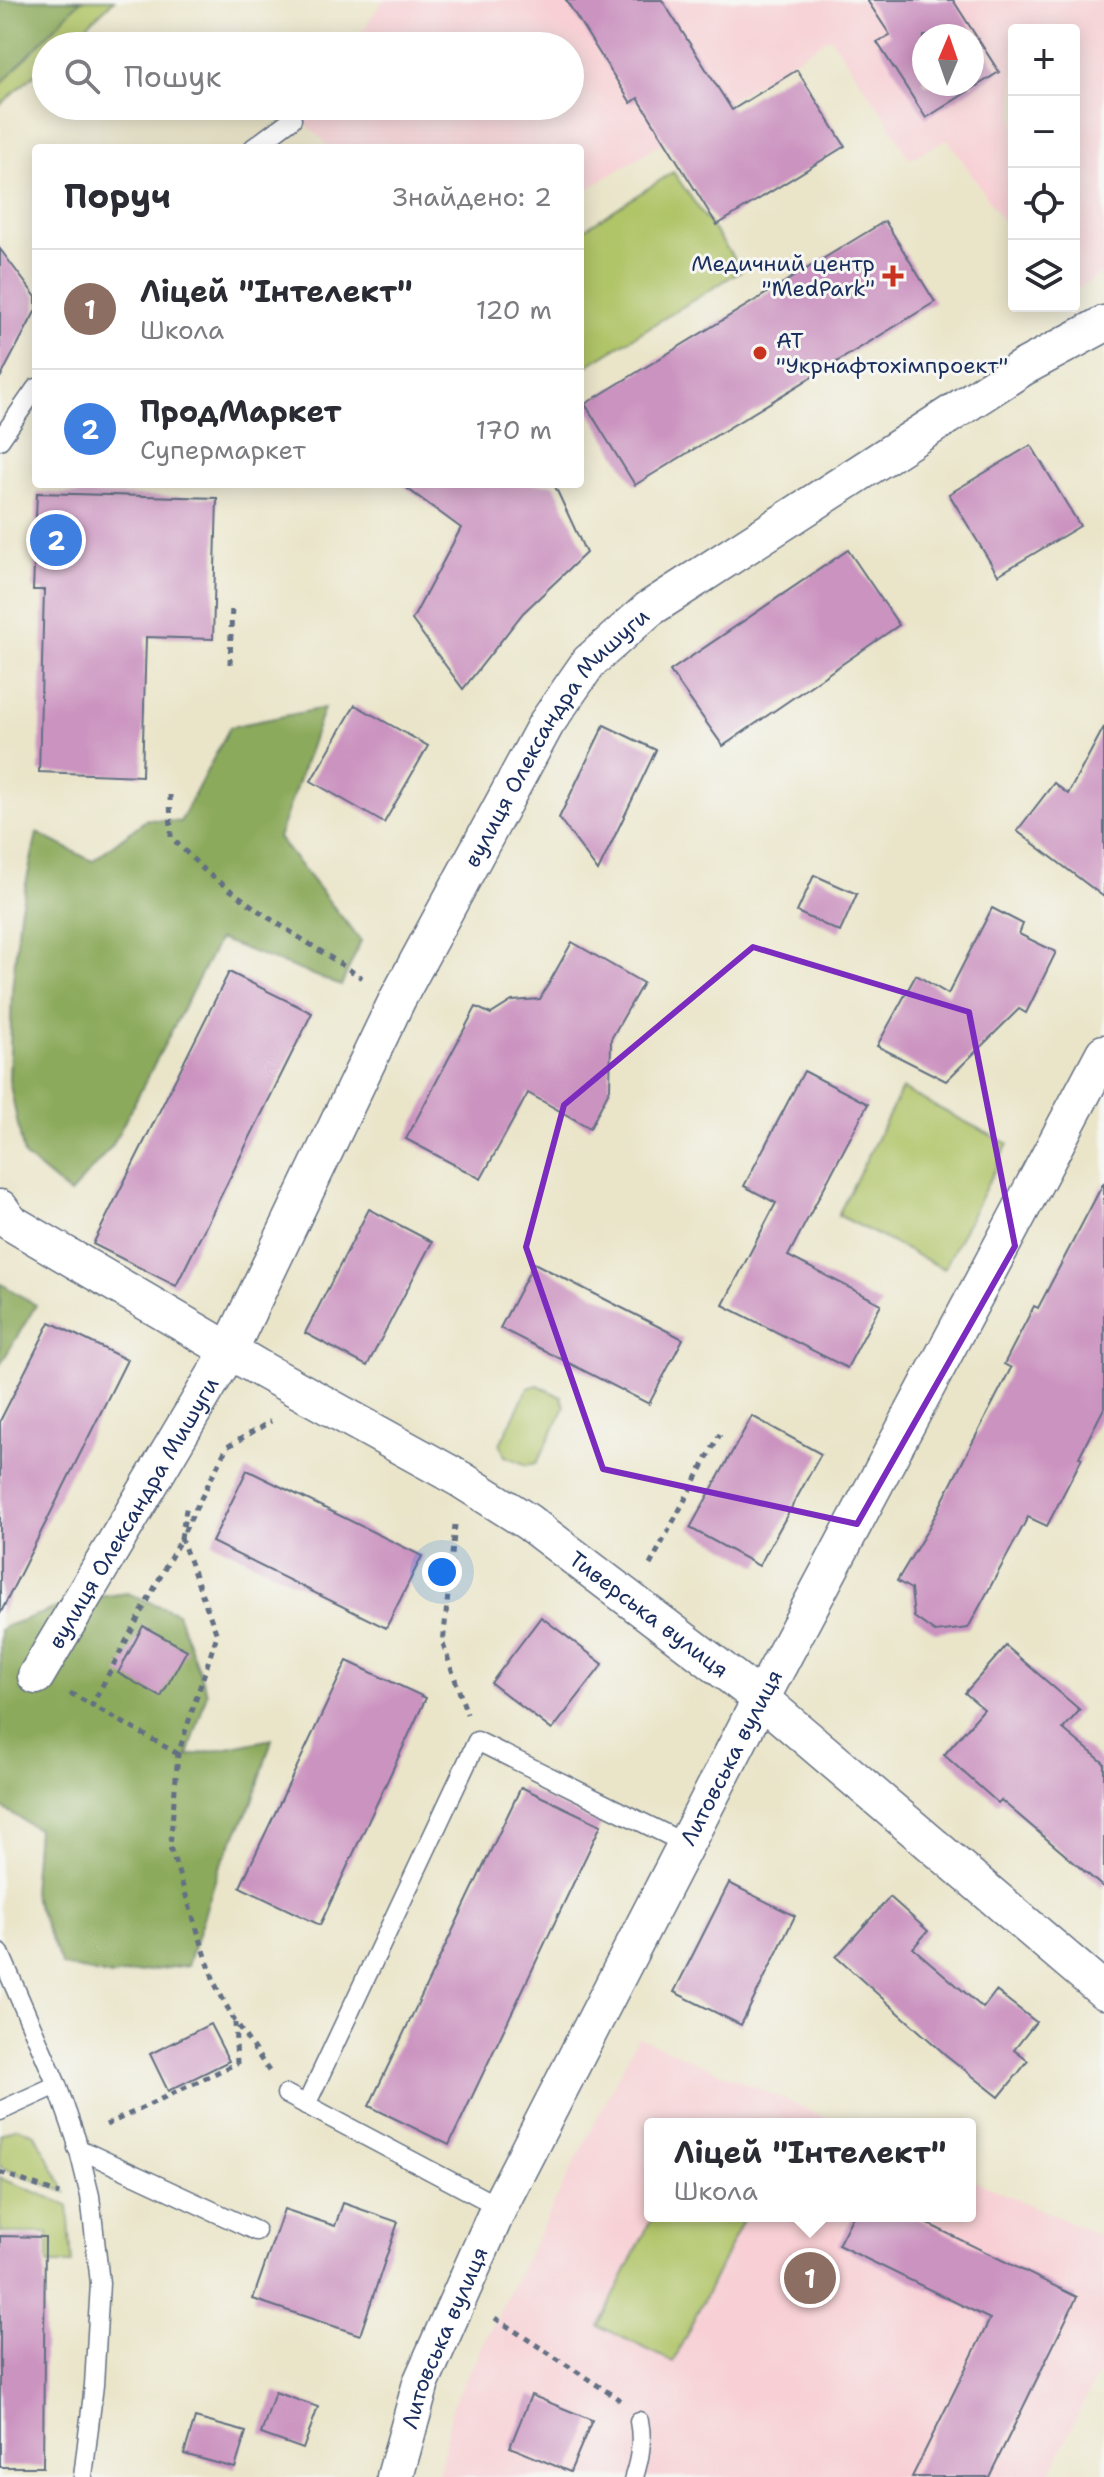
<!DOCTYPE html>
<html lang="uk">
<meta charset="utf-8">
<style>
body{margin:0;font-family:"Shantell Sans",sans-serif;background:#f7f7f7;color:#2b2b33}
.controls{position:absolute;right:24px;top:24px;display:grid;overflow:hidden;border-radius:8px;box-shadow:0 4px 20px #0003}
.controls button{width:72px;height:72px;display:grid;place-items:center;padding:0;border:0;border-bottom:2px solid #e1e1e2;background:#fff;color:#2b2b33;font:40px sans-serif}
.compass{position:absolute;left:912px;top:24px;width:72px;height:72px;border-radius:50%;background:#fff;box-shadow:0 4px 20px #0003;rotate:2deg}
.you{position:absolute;left:442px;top:1572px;width:28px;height:28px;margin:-20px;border:6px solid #fff;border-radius:50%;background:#1a73e8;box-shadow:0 0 0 12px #1a73e833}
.badge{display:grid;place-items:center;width:52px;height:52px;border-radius:50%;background:#c8321e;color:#fff;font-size:26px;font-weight:700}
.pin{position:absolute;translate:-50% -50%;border:4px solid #fff;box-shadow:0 2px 8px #0006}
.popup{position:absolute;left:644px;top:2118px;width:332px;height:104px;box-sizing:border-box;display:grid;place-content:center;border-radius:8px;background:#fff;filter:drop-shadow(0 2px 6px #0005);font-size:26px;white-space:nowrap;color:#7c7c81}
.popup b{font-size:30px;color:#2b2b33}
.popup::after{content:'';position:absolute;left:50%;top:100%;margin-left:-16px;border:16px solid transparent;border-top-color:#fff}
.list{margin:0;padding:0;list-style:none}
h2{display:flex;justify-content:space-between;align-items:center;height:104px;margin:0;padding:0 32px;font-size:34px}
h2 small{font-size:26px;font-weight:400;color:#7c7c81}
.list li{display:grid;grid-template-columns:52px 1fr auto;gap:24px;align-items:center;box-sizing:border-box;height:120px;padding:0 32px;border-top:2px solid #e1e1e2}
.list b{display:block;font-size:30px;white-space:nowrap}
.list p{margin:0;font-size:26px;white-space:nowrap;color:#7c7c81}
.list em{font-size:26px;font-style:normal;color:#7c7c81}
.icon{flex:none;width:44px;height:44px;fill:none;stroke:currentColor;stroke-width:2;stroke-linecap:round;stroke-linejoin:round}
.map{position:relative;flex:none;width:1104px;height:2477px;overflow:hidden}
.search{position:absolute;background:#fff;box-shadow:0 4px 20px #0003;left:32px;top:32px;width:552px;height:88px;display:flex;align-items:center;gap:20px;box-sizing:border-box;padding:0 28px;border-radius:44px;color:#7c7c81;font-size:30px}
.panel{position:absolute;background:#fff;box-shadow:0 4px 20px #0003;left:32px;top:144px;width:552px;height:344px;border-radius:8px}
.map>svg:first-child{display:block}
.built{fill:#f7cfd4;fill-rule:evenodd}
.green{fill:#b0c468;stroke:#667a63;stroke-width:2}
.forest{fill:#8caa5c;stroke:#546c5d;stroke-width:2}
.building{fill:#cb93c0;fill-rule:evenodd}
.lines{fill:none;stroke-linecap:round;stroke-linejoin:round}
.service-casing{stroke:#636f83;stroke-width:21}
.minor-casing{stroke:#636f83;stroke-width:39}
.path{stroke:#636f83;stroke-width:5;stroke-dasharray:6 6;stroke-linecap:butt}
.service{stroke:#fff;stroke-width:18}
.minor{stroke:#fff;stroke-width:36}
.marked{fill:none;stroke:#7b2cbf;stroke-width:6;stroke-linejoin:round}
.poi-dot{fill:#c8321e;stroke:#f6f6f2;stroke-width:3}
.labels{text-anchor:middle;stroke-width:6;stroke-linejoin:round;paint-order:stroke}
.poi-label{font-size:22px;fill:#1b2f5e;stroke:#f6f6f2;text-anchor:end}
.street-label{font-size:22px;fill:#1b2f5e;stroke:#f6f6f2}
</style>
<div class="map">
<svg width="1104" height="2477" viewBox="0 0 1104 2477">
<rect width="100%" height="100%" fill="#f6f6f2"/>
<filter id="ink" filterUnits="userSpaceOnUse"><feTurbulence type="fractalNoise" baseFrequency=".0125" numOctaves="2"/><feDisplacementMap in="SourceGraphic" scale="16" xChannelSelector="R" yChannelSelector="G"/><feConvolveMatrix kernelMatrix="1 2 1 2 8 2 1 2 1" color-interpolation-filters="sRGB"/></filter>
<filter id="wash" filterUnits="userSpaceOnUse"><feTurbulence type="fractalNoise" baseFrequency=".006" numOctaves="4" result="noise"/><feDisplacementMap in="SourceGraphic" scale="32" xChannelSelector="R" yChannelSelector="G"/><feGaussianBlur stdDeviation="1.8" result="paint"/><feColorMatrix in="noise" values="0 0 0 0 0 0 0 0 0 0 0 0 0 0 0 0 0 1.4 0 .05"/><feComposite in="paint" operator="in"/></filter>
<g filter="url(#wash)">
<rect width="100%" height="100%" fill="#eae5c9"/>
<g class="built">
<path d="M383 0H1104V272L1074 291V30H1014V238L948 139 909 159 887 119 830 37 580 194V148H331L304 122 315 106H570V46H353ZM924 36H972V84H924Z"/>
<polygon points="638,2037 841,2124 650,2124 650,2216 970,2216 970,2179 1104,2237 1104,2361 1048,2477 438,2477 453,2404"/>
</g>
<g class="green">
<polygon points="0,0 114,0 65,46 46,46 46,64 0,105"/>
<polygon points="673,172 742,270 580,370 580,232"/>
<polygon points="902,1089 1008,1144 944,1269 838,1215"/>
<polygon points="538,1385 561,1397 565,1407 537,1463 527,1465 505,1456 500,1444 528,1388"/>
<polygon points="16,2127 35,2134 66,2192 0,2167 0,2134"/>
<polygon points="0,2178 68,2205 72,2264 48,2264 48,2233 0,2233"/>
<polygon points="653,2216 745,2216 673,2362 599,2326"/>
</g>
<g class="forest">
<polygon points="0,0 81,0 0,85"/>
<polygon points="324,708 278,838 361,941 341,986 219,939 112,1146 70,1194 24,1156 9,1080 12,990 20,912 37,833 92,861 147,819 180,822 230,727"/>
<polygon points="0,1283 36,1305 0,1365"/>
<polygon points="127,1593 177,1613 207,1693 188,1756 272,1739 253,1801 219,1868 188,1965 111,1976 62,1966 32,1892 37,1829 0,1806 0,1630 7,1626 78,1600"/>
</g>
<g id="blocks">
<g class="building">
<polygon points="566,0 662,0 732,110 797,70 845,146 717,225 638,98 631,103"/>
<path d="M867 0H953L999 72 926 118 877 42 890 35ZM924 36H972V84H924Z"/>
<polygon points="885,221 935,302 635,485 585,404"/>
<polygon points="0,249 36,297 36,310 0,378"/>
<polygon points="1031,445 1080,526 998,575 949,494"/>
<polygon points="401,484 554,484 586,553 523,613 463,689 412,620 461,528"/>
<polygon points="37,493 217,498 213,639 146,637 142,776 39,772 44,590 33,590"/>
<polygon points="848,550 899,625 723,746 670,671"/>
<polygon points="355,705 428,746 384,823 311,781"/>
<polygon points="604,725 656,750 598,871 559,818"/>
<polygon points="1104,727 1104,897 1017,831 1054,783 1068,794"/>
<polygon points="814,875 857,894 840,932 797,912"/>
<polygon points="992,908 1023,924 1019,934 1056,952 1026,1013 1019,1009 946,1081 877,1046 916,975 948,994"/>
<polygon points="572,942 643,983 611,1039 610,1089 590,1128 528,1093 481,1179 406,1139 476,1007 491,1014 512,1001 540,999"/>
<polygon points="229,972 312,1013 176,1286 93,1244"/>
<polygon points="804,1071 868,1104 788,1256 881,1304 847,1368 723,1305 776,1203 744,1186"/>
<polygon points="1104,1182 1104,1408 1079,1457 1082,1458 1047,1526 1028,1517 968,1628 935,1632 914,1617 911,1589 897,1581 928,1529 1011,1368 1004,1364 1034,1306 1038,1308"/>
<polygon points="369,1209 432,1242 367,1366 305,1333"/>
<polygon points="534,1263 683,1339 649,1404 500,1328"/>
<polygon points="50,1322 127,1360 0,1614 0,1421"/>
<polygon points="752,1416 821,1454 759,1566 690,1528"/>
<polygon points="247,1470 422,1556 386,1628 212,1542"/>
<polygon points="541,1617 603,1664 552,1730 491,1683"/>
<polygon points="143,1626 187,1650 161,1697 118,1673"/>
<polygon points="1006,1646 1080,1710 1063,1729 1104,1763 1104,1888 1001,1800 998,1803 944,1755 984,1709 965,1693"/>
<polygon points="347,1661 426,1698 320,1925 240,1887"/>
<polygon points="521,1787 601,1825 449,2145 369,2106"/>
<polygon points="729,1883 795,1916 741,2025 674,1992"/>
<polygon points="890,1897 928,1931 913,1948 983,2008 996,1991 1036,2022 1014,2050 1028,2061 999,2097 946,2055 836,1957"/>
<polygon points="210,2024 229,2061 168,2091 150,2054"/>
<polygon points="343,2203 398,2222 360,2335 253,2299 284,2209 335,2226"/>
<polygon points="853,2216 912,2216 1077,2297 989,2477 912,2477 990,2319 838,2245"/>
<polygon points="0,2236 45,2237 43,2467 0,2467"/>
<polygon points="275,2392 318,2407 303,2449 261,2434"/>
<polygon points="531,2395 592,2420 570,2472 510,2447"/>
<polygon points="195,2418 246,2432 235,2468 184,2454"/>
</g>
</g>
</g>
<g filter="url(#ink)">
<use href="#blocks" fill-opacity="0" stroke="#636f83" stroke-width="2"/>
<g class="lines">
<defs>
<g id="service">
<polyline points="253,148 292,119"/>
<polyline points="0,440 36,388"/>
<polyline points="0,1953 57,2085 0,2111"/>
<polyline points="57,2085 76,2139 90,2196 100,2283 94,2385 83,2477"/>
<polyline points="286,2094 499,2207"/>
<polyline points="306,2105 477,1741 686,1844"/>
<polyline points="77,2148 256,2231"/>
<path d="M634 2477C640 2458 643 2441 639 2421"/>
</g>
<g id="minor">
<path id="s1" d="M0 1208 10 1222 264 1371 460 1479 528 1522 761 1699 1104 1991"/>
<path id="s2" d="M36 1676 229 1351 397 1000 546 724 589 662 649 609 1022 368 1104 324"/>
<path id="s3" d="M395 2477 421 2383 499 2207 746 1727 1104 1053"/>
</g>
</defs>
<use href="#service" class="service-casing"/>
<use href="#minor" class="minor-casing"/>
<g class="path">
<polyline points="230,664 232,604"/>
<polyline points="170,795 171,837 206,872 263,914 362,978"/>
<polyline points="455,1525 443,1644 467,1714"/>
<polyline points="650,1565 720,1434"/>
<polyline points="70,1693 92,1705"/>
<polyline points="178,1754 92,1705 181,1538 187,1504"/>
<polyline points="269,2071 234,2020 215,1984 170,1847 178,1754 217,1635 181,1538 227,1447 271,1421"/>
<polyline points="106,2125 237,2063 235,2023"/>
<polyline points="0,2172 59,2194"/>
<polyline points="495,2318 620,2400"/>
</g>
<use href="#service" class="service"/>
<use href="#minor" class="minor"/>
</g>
</g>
<path class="marked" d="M753 947 969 1012 1015 1246 857 1524 603 1469 526 1247 564 1105Z"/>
<g class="poi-dot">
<path d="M889 264h8v8h8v8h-8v8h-8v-8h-8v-8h8z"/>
<circle cx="760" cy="353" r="8"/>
</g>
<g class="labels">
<g class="poi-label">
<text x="875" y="271">Медичний центр<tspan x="875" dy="25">"MedPark"</tspan></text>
<text x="776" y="348" text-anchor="start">АТ<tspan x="776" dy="25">"Укрнафтохімпроект"</tspan></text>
</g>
<g class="street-label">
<text dy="8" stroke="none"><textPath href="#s2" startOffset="1076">вулиця Олександра Мишуги</textPath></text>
<text dy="8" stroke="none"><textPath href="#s2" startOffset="190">вулиця Олександра Мишуги</textPath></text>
<text dy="8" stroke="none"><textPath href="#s1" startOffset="768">Тиверська вулиця</textPath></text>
<text dy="8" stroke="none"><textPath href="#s3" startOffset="796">Литовська вулиця</textPath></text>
<text dy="8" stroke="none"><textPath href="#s3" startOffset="148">Литовська вулиця</textPath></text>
</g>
</g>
</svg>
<div class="controls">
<button>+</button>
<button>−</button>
<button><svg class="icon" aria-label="locate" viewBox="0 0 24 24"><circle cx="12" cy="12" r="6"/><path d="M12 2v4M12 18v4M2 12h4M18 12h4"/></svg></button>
<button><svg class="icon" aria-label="layers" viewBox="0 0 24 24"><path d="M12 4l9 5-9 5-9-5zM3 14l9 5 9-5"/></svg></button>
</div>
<svg class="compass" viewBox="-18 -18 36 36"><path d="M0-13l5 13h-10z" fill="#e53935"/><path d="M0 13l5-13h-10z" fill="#7c7c81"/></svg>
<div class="you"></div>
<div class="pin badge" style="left:810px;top:2278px;background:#8d6e63">1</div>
<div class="popup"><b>Ліцей &quot;Інтелект&quot;</b>Школа</div>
<div class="pin badge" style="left:56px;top:540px;background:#3f7fe0">2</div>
<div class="search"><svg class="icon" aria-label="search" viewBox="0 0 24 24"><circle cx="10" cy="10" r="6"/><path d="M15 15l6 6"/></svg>Пошук</div>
<section class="panel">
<h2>Поруч<small>Знайдено: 2</small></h2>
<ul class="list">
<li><span class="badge" style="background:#8d6e63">1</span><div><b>Ліцей &quot;Інтелект&quot;</b><p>Школа</p></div><em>120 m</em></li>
<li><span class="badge" style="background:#3f7fe0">2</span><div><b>ПродМаркет</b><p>Супермаркет</p></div><em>170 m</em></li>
</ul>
</section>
</div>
